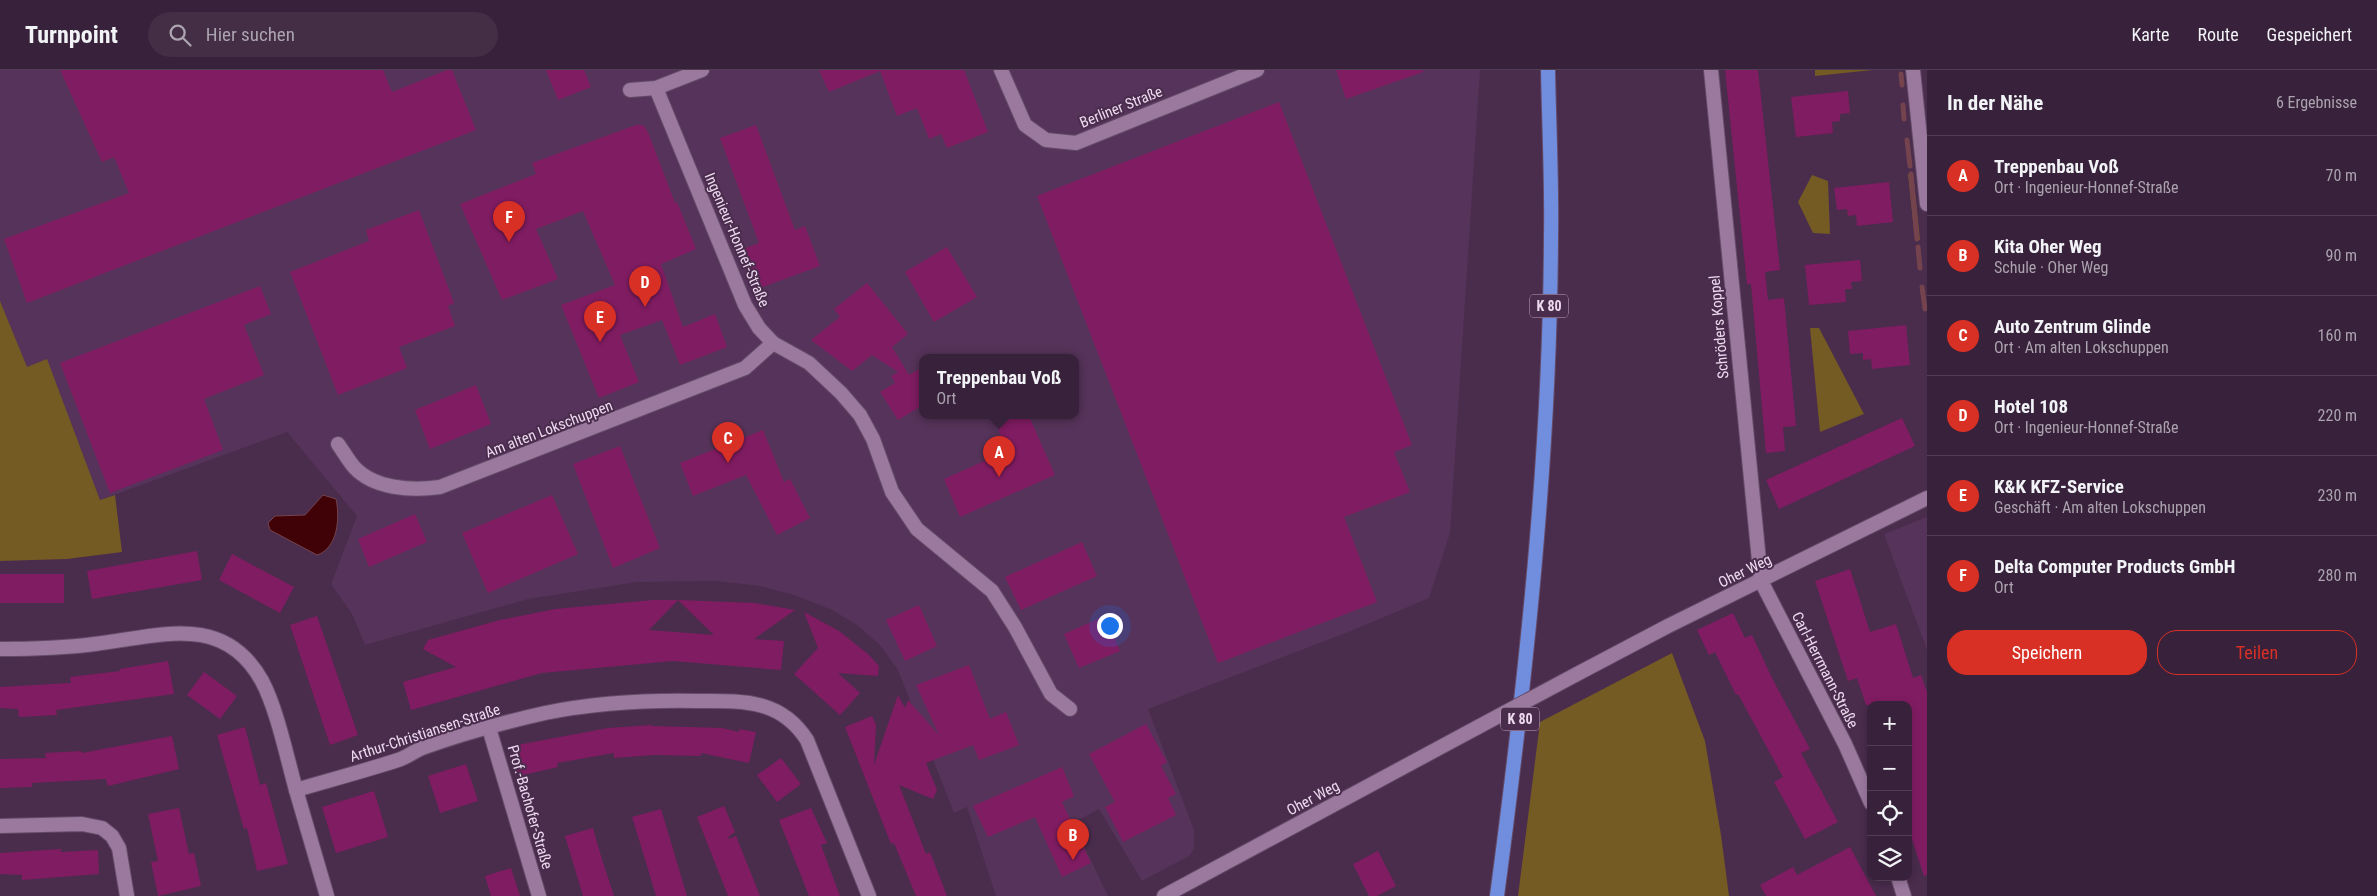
<!DOCTYPE html>
<html lang="de">
<meta charset="utf-8">
<style>
body{margin:0;font-family:"Roboto Condensed",sans-serif;background:#432e45;color:#f1f3f6}
.controls{position:absolute;right:15px;bottom:15px;display:grid;overflow:hidden;border-radius:10px;box-shadow:0 2px 8px #0003}
.controls button{width:45px;height:45px;display:grid;place-items:center;padding:0;border:0;border-bottom:1px solid #523e54;background:#38213a;color:#f1f3f6;font:25px sans-serif}
.you{position:absolute;left:1109px;top:555px;width:18px;height:18px;margin:-12px;border:4px solid #fff;border-radius:50%;background:#1a73e8;box-shadow:0 0 0 8px #1a73e833}
.badge{display:grid;place-items:center;width:32px;height:32px;border-radius:50%;background:#d93025;color:#fff;font-size:16px;font-weight:700}
.pin{position:absolute;translate:-50% -41px;filter:drop-shadow(0 1px 2px #0008)}
.pin::after{content:'';position:absolute;top:26px;width:18px;height:15px;background:inherit;clip-path:polygon(0 0,100% 0,50% 100%)}
.popup{position:absolute;left:919px;top:284px;width:160px;height:65px;box-sizing:border-box;display:grid;place-content:center;border-radius:10px;background:#38213a;filter:drop-shadow(0 1px 4px #0005);font-size:16px;white-space:nowrap;color:#aba3af}
.popup b{font-size:19px;color:#f1f3f6}
.popup::after{content:'';position:absolute;left:50%;top:100%;margin-left:-10px;border:10px solid transparent;border-top-color:#38213a}
.list{margin:0;padding:0;list-style:none}
h2{display:flex;justify-content:space-between;align-items:center;height:65px;margin:0;padding:0 20px;font-size:21px}
h2 small{font-size:16px;font-weight:400;color:#aba3af}
.list li{display:grid;grid-template-columns:32px 1fr auto;gap:15px;align-items:center;box-sizing:border-box;height:80px;padding:0 20px;border-top:1px solid #523e54}
.list b{display:block;font-size:19px;white-space:nowrap}
.list p{margin:0;font-size:16px;white-space:nowrap;color:#aba3af}
.list em{font-size:16px;font-style:normal;color:#aba3af}
.actions{display:flex;gap:10px;padding:15px 20px}
.actions a{flex:1;padding:11px 0;border:1px solid #d93025;border-radius:20px;text-align:center;font-size:18px;color:#d93025}
.actions .main{background:#d93025;color:#fff}
.icon{flex:none;width:28px;height:28px;fill:none;stroke:currentColor;stroke-width:2;stroke-linecap:round;stroke-linejoin:round}
.map{position:relative;flex:none;width:1927px;height:826px;overflow:hidden}
header{display:flex;align-items:center;gap:30px;box-sizing:border-box;height:70px;padding:0 25px;background:#38213a;border-bottom:1px solid #523e54}
header strong{font-size:24px}
nav{display:flex;gap:28px;margin-inline-start:auto;font-size:18px}
.search{width:350px;height:45px;background:#432e45;display:flex;align-items:center;gap:12px;box-sizing:border-box;padding:0 18px;border-radius:28px;color:#aba3af;font-size:19px}
main{display:flex}
aside{flex:1;background:#38213a}
.map>svg:first-child{display:block}
.built{fill:#56335a;fill-rule:evenodd}
.green{fill:#745a23}
.water{fill:#400207;stroke:#74434d}
.lines{fill:none;stroke-linecap:round;stroke-linejoin:round}
.stream{stroke:#74434d;stroke-width:5}
.building{fill:#801c62}
.minor-casing{stroke:#644b68;stroke-width:16}
.tertiary-casing{stroke:#644b68;stroke-width:16}
.trunk-casing{stroke:#644b68;stroke-width:16}
.minor{stroke:#9b799f;stroke-width:14}
.tertiary{stroke:#9b799f;stroke-width:14}
.trunk{stroke:#708dde;stroke-width:14}
.tertiary-bridge-casing{stroke:#644b68;stroke-width:16;stroke-linecap:butt}
.tertiary-bridge{stroke:#9b799f;stroke-width:14}
.labels{text-anchor:middle;stroke-width:4;stroke-linejoin:round;paint-order:stroke}
.shield{fill:#4a2c4d;stroke:#bca6be;stroke-width:1}
.shield-label{font-size:14px;font-weight:bold;fill:#eddaef}
.street-label{font-size:15px;fill:#eddaef;stroke:#4a2c4d}
</style>
<header>
<strong>Turnpoint</strong>
<div class="search"><svg class="icon" aria-label="search" viewBox="0 0 24 24"><circle cx="10" cy="10" r="6"/><path d="M15 15l6 6"/></svg>Hier suchen</div>
<nav><a>Karte</a><a>Route</a><a>Gespeichert</a></nav>
</header>
<main>
<div class="map">
<svg width="1927" height="826" viewBox="0 0 1927 826">
<rect width="100%" height="100%" fill="#4a2c4d"/>
<g class="built">
<path d="M0 0H1480L1450 463 1429 528 1351 561 1148 639 1194 760V779L1189 786 1142 811 1099 739 1073 753 1108 826H996L967 737 954 743 898 600 880 575 857 555 832 540 797 526 760 516 717 511 637 512 528 529 365 575 352 544 331 514 357 446 287 362 100 430 47 290 0 308ZM923 288H1075V346H923Z"/>
<polygon points="1927,447 1927,580 1884,464"/>
</g>
<g class="green">
<polygon points="1815,0 1873,0 1815,6"/>
<polygon points="1913,103 1920,170 1915,170 1908,104"/>
<polygon points="1812,105 1828,111 1830,164 1813,163 1798,132"/>
<polygon points="0,231 27,297 47,289 100,430 115,425 122,482 67,489 0,491"/>
<polygon points="1810,258 1819,258 1864,344 1820,362"/>
<polygon points="1672,583 1705,671 1721,765 1729,826 1518,826 1540,652"/>
</g>
<path class="water" d="M323 425 336 429C340 448 338 478 317 485L270 460 268 453 275 446 305 445Z"/>
<g class="lines">
<g class="stream">
<polyline points="1901,4 1902,15"/>
<polyline points="1903,35 1904,49"/>
<polyline points="1907,70 1910,96"/>
<polyline points="1911,104 1917,169"/>
<polyline points="1918,177 1920,198"/>
<polyline points="1922,217 1925,239"/>
</g>
</g>
<g class="building">
<polygon points="60,0 383,0 392,22 447,0 452,0 476,60 27,233 4,169 129,123 114,87 102,92"/>
<polygon points="546,0 584,0 591,17 558,30"/>
<polygon points="819,0 964,0 988,62 947,78 941,64 929,69 917,38 897,46 880,1 829,22"/>
<polygon points="1336,0 1423,0 1423,2 1346,29"/>
<polygon points="1725,0 1758,0 1780,200 1765,202 1768,230 1784,228 1796,356 1783,357 1785,381 1766,383 1751,214 1747,214"/>
<polygon points="1848,21 1850,43 1840,44 1840,51 1832,52 1833,63 1796,67 1791,27"/>
<polygon points="1279,32 1412,375 1394,382 1410,422 1344,447 1377,532 1218,593 1037,126"/>
<polygon points="636,55 643,55 648,62 675,133 677,132 696,179 661,194 683,257 715,244 727,277 680,295 662,250 620,265 639,312 599,328 561,235 615,215 583,141 536,159 558,209 502,230 460,134 536,104 532,93"/>
<polygon points="756,55 795,160 805,156 820,196 757,219 743,179 759,173 720,68"/>
<polygon points="1889,112 1893,152 1857,156 1856,145 1848,146 1847,139 1837,140 1834,118"/>
<polygon points="419,140 454,233 448,236 455,256 399,277 407,298 338,325 290,202 369,171 366,160"/>
<polygon points="947,177 977,227 934,252 905,202"/>
<polygon points="1860,190 1862,211 1851,212 1852,219 1845,219 1846,232 1809,235 1805,195"/>
<polygon points="867,213 908,264 892,277 909,305 923,297 923,335 898,350 880,322 895,313 891,306 898,302 872,285 852,301 811,270 840,247 834,239"/>
<polygon points="260,216 271,244 244,255 264,305 204,329 223,380 110,423 60,293"/>
<polygon points="1906,255 1910,295 1872,299 1871,289 1863,290 1863,283 1850,284 1848,261"/>
<polygon points="476,315 491,354 430,379 415,340"/>
<polygon points="993,346 1029,346 1055,405 960,447 944,409 1007,381"/>
<polygon points="1902,348 1915,376 1779,439 1766,410"/>
<polygon points="763,360 784,412 790,409 810,448 777,465 746,405 693,426 680,393"/>
<polygon points="620,376 660,478 613,498 573,394"/>
<polygon points="552,425 578,484 488,523 462,463"/>
<polygon points="415,444 427,472 369,497 358,469"/>
<polygon points="1082,472 1097,506 1021,540 1005,507"/>
<polygon points="197,481 202,510 92,529 87,501"/>
<polygon points="232,484 294,517 280,543 219,510"/>
<polygon points="1850,499 1870,562 1896,554 1913,608 1921,605 1927,622 1927,805 1924,806 1908,757 1908,635 1866,635 1857,608 1848,611 1815,511"/>
<rect x="0" y="504" width="64" height="29"/>
<polygon points="653,530 678,530 649,560 714,565 678,530 754,533 795,540 754,569 784,571 781,600 673,591 542,603 411,640 403,612 456,597 423,579 428,570 500,550 555,539"/>
<polygon points="919,535 937,576 905,591 886,550"/>
<polygon points="804,542 839,561 868,584 879,596 878,606 838,603 860,623 840,645 794,604 818,578"/>
<polygon points="1733,543 1745,568 1752,565 1772,608 1810,679 1801,683 1838,752 1805,769 1774,712 1783,707 1738,624 1736,625 1715,582 1709,585 1697,560"/>
<polygon points="317,546 358,665 330,675 290,555"/>
<polygon points="1105,546 1120,581 1079,598 1064,564"/>
<polygon points="168,591 174,624 56,640 57,645 19,647 18,639 0,638 0,617 71,613 70,607 120,601 120,599"/>
<polygon points="969,595 990,649 1006,642 1019,675 979,690 973,675 926,693 937,720 933,729 899,715 926,784 930,782 947,826 916,826 894,773 891,774 845,657 872,646 876,655 874,695 898,625 905,638 908,630 939,665 916,615"/>
<polygon points="204,602 237,626 220,649 187,625"/>
<polygon points="1146,654 1167,692 1161,696 1176,724 1168,728 1176,745 1123,772 1105,737 1115,732 1089,684"/>
<polygon points="652,655 652,656 722,658 739,662 739,659 756,662 749,693 701,683 701,686 654,685 614,688 614,683 557,693 558,697 519,706 512,676 608,658"/>
<polygon points="245,657 260,715 266,713 288,794 257,801 247,758 244,759 217,665"/>
<polygon points="172,666 179,699 108,716 106,709 32,713 32,717 0,718 0,689 46,688 45,683 81,681 82,683"/>
<polygon points="781,688 801,714 777,732 757,705"/>
<polygon points="466,694 478,731 440,743 428,706"/>
<polygon points="1062,697 1074,726 1062,732 1091,793 1062,807 1035,747 988,767 973,736"/>
<polygon points="374,721 388,767 336,783 322,737"/>
<polygon points="724,736 735,762 728,767 729,769 736,766 760,826 728,826 697,747"/>
<polygon points="179,738 189,784 194,783 201,816 158,826 151,792 158,791 148,744"/>
<polygon points="811,738 827,773 821,775 840,826 809,826 779,750"/>
<polygon points="661,739 681,806 687,826 656,826 647,796 632,747"/>
<polygon points="593,758 601,786 614,826 583,826 565,766"/>
<polygon points="1850,777 1876,826 1766,826 1760,815 1793,797 1797,805"/>
<polygon points="61,779 61,782 98,780 99,804 22,810 22,805 0,804 0,783"/>
<polygon points="1378,781 1396,816 1377,826 1369,826 1353,794"/>
<polygon points="511,798 520,826 491,826 485,806"/>
</g>
<g class="lines">
<defs>
<g id="minor">
<polyline points="1001,0 1025,55 1046,70 1076,73 1257,0"/>
<polyline points="1711,0 1761,511 1845,674 1871,733"/>
<polyline points="1913,0 1927,134"/>
<polyline points="656,18 745,235 759,258 773,273 809,293 841,323 860,345 873,369 892,422 917,459 992,521 1015,557 1051,624 1070,639"/>
<polyline points="630,20 656,18 702,0"/>
<path d="M338 374C343 381 348 390 354 397 374 419 412 421 440 417L745 298 773 273"/>
<path d="M0 579C32 579 63 578 95 574 157 567 223 541 262 611 277 639 287 688 296 720 330 710 364 701 398 690 408 687 415 680 425 677 464 663 505 652 545 643 595 633 645 630 696 631 741 631 780 628 807 670L869 826"/>
<polyline points="489,658 539,826"/>
<polyline points="296,720 327,826"/>
<polyline points="0,756 82,754 102,758 112,766 119,778 127,826"/>
<polyline points="1898,807 1904,826"/>
</g>
<g id="tertiary">
<polyline points="1577,604 1668,556 1927,428"/>
<polyline points="1164,826 1478,657"/>
</g>
<path id="trunk" d="M1497 826C1526 607 1550 387 1551 167 1552 111 1549 55 1548 0"/>
</defs>
<use href="#minor" class="minor-casing"/>
<use href="#tertiary" class="tertiary-casing"/>
<use href="#trunk" class="trunk-casing"/>
<use href="#minor" class="minor"/>
<use href="#tertiary" class="tertiary"/>
<use href="#trunk" class="trunk"/>
<defs>
<polyline id="tertiary-bridge" points="1478,657 1577,604"/>
</defs>
<use href="#tertiary-bridge" class="tertiary-bridge-casing"/>
<use href="#tertiary-bridge" class="tertiary-bridge"/>
</g>
<g class="labels">
<g class="shield">
<rect x="1530" y="224.5" width="38" height="23" rx="4"/>
<rect x="1501" y="637.5" width="38" height="23" rx="4"/>
</g>
<g class="shield-label">
<text x="1549" y="241">K 80</text>
<text x="1520" y="654">K 80</text>
</g>
<g class="street-label">
<text transform="translate(1121 37) rotate(-22)" y="5">Berliner Straße</text>
<text transform="translate(737 170) rotate(67)" y="5">Ingenieur-Honnef-Straße</text>
<text transform="translate(1719 257) rotate(-95)" y="5">Schröders Koppel</text>
<text transform="translate(549 359) rotate(-21)" y="5">Am alten Lokschuppen</text>
<text transform="translate(1745 501) rotate(-26)" y="5">Oher Weg</text>
<text transform="translate(1825 600) rotate(63)" y="5">Carl-Herrmann-Straße</text>
<text transform="translate(425 663) rotate(-18)" y="5">Arthur-Christiansen-Straße</text>
<text transform="translate(1313 728) rotate(-28)" y="5">Oher Weg</text>
<text transform="translate(530 737) rotate(74)" y="5">Prof.-Bachofer-Straße</text>
</g>
</g>
</svg>
<div class="controls">
<button>+</button>
<button>−</button>
<button><svg class="icon" aria-label="locate" viewBox="0 0 24 24"><circle cx="12" cy="12" r="6"/><path d="M12 2v4M12 18v4M2 12h4M18 12h4"/></svg></button>
<button><svg class="icon" aria-label="layers" viewBox="0 0 24 24"><path d="M12 4l9 5-9 5-9-5zM3 14l9 5 9-5"/></svg></button>
</div>
<div class="you"></div>
<div class="pin badge" style="left:999px;top:407px">A</div>
<div class="popup"><b>Treppenbau Voß</b>Ort</div>
<div class="pin badge" style="left:1073px;top:790px">B</div>
<div class="pin badge" style="left:728px;top:393px">C</div>
<div class="pin badge" style="left:645px;top:237px">D</div>
<div class="pin badge" style="left:600px;top:272px">E</div>
<div class="pin badge" style="left:509px;top:172px">F</div>
</div>
<aside>
<h2>In der Nähe<small>6 Ergebnisse</small></h2>
<ul class="list">
<li><span class="badge">A</span><div><b>Treppenbau Voß</b><p>Ort · Ingenieur-Honnef-Straße</p></div><em>70 m</em></li>
<li><span class="badge">B</span><div><b>Kita Oher Weg</b><p>Schule · Oher Weg</p></div><em>90 m</em></li>
<li><span class="badge">C</span><div><b>Auto Zentrum Glinde</b><p>Ort · Am alten Lokschuppen</p></div><em>160 m</em></li>
<li><span class="badge">D</span><div><b>Hotel 108</b><p>Ort · Ingenieur-Honnef-Straße</p></div><em>220 m</em></li>
<li><span class="badge">E</span><div><b>K&amp;K KFZ-Service</b><p>Geschäft · Am alten Lokschuppen</p></div><em>230 m</em></li>
<li><span class="badge">F</span><div><b>Delta Computer Products GmbH</b><p>Ort</p></div><em>280 m</em></li>
</ul>
<div class="actions"><a class="main">Speichern</a><a>Teilen</a></div>
</aside>
</main>
